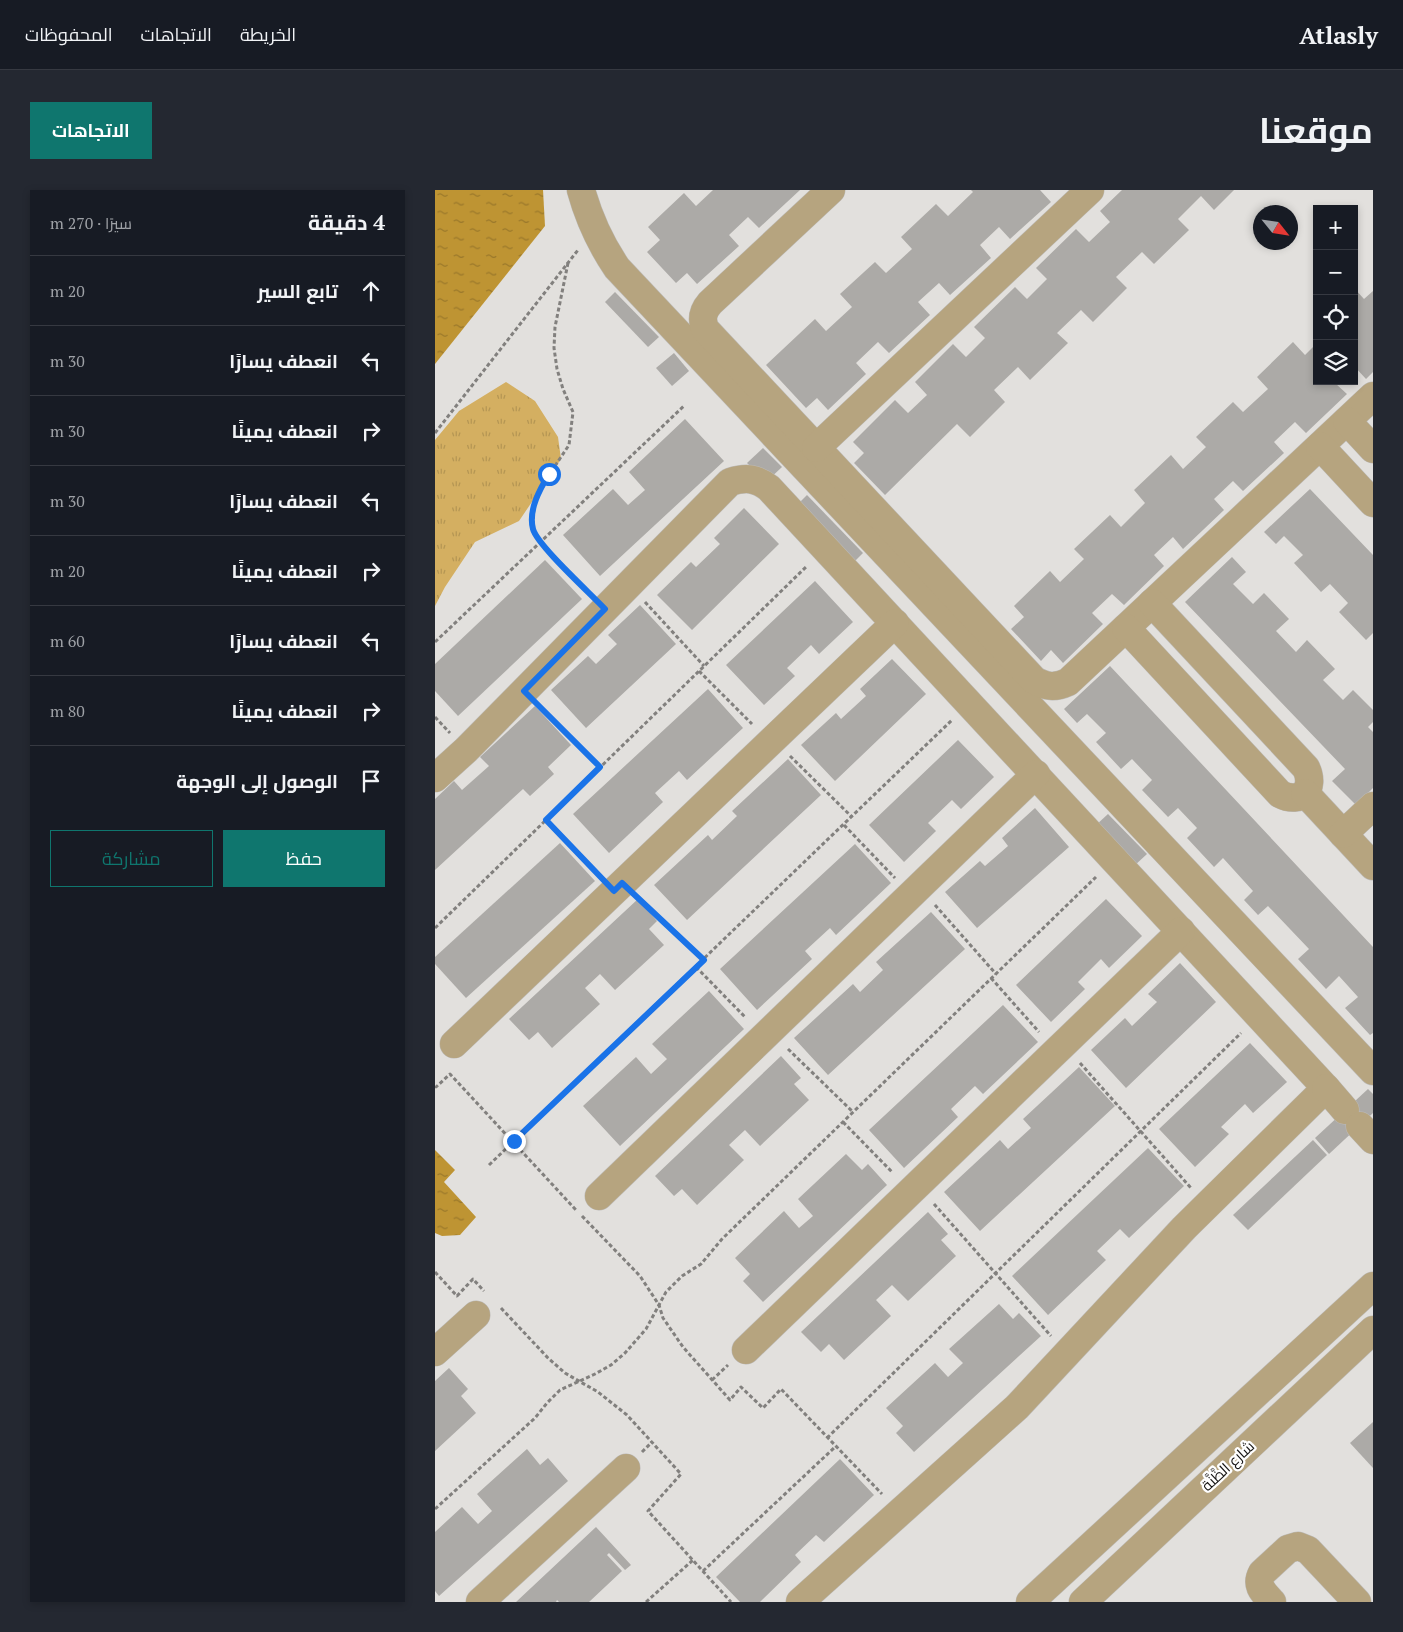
<!DOCTYPE html>
<html lang="ar">
<meta charset="utf-8">
<style>
body{margin:0;font-family:"PT Serif",Cairo,serif;background:#242831;color:#f1f3f6;direction:rtl}
.controls{position:absolute;right:15px;top:15px;display:grid;overflow:hidden;border-radius:0px;box-shadow:0 2px 8px #0003}
.controls button{width:45px;height:45px;display:grid;place-items:center;padding:0;border:0;border-bottom:1px solid #363941;background:#171b24;color:#f1f3f6;font:25px sans-serif}
.compass{position:absolute;left:818px;top:15px;width:45px;height:45px;border-radius:50%;background:#171b24;box-shadow:0 2px 8px #0003;rotate:120deg}
.stop{position:absolute;width:15px;height:15px;margin:-11px;border:4px solid #1a73e8;border-radius:50%;background:#fff}
.stop.end{background:#1a73e8;border-color:#fff;box-shadow:0 1px 5px #0008}
.list{margin:0;padding:0;list-style:none}
h2{display:flex;justify-content:space-between;align-items:center;height:65px;margin:0;padding:0 20px;font-size:21px}
h2 small{font-size:16px;font-weight:400;color:#9ea1a6}
.list li{display:grid;grid-template-columns:32px 1fr auto;gap:15px;align-items:center;box-sizing:border-box;height:70px;padding:0 20px;border-top:1px solid #363941}
.list b{display:block;font-size:19px;white-space:nowrap}
.list em{font-size:16px;font-style:normal;color:#9ea1a6}
.actions{display:flex;gap:10px;padding:15px 20px}
.actions a{flex:1;padding:11px 0;border:1px solid #0f766e;border-radius:0px;text-align:center;font-size:18px;color:#0f766e}
.actions .main{background:#0f766e;color:#fff}
.icon{flex:none;width:28px;height:28px;fill:none;stroke:currentColor;stroke-width:2;stroke-linecap:round;stroke-linejoin:round}
.map{position:relative;flex:none;width:938px;height:1412px;overflow:hidden;direction:ltr;border-radius:0px}
header{display:flex;align-items:center;gap:30px;box-sizing:border-box;height:70px;padding:0 25px;background:#171b24;border-bottom:1px solid #363941}
header strong{font-size:24px}
nav{display:flex;gap:28px;margin-inline-start:auto;font-size:18px}
.intro{display:flex;align-items:center;justify-content:space-between;box-sizing:border-box;height:120px;padding:0 30px}
h1{margin:0;font-size:35px}
.button{padding:12px 22px;border-radius:0px;background:#0f766e;color:#fff;font-size:18px;font-weight:700}
main{display:flex;gap:30px;padding:0 30px}
aside{flex:1;background:#171b24;border-radius:0px;box-shadow:0 2px 8px #0003}
.map>svg:first-child{display:block}
.park{fill:url(#park-tufts)}
.water{fill:url(#water-ripples)}
.building{fill:#acaaa7}
.lines{fill:none;stroke-linecap:round;stroke-linejoin:round}
.minor-casing{stroke:#bdbbb8;stroke-width:29}
.path{stroke:#82807e;stroke-width:3;stroke-dasharray:4 2.5;stroke-linecap:butt}
.minor{stroke:#b6a47f;stroke-width:28}
.route{stroke:#1a73e8;stroke-width:6}
.labels{text-anchor:middle;stroke-width:4.5;stroke-linejoin:round;paint-order:stroke}
.street-label{font-size:15px;fill:#131211;stroke:#fff}
</style>
<header>
<strong>Atlasly</strong>
<nav><a>الخريطة</a><a>الاتجاهات</a><a>المحفوظات</a></nav>
</header>
<div class="intro"><h1>موقعنا</h1><a class="button">الاتجاهات</a></div>
<main>
<div class="map">
<svg width="938" height="1412" viewBox="0 0 938 1412">
<defs>
<pattern id="park-tufts" width="24" height="20" patternUnits="userSpaceOnUse" patternTransform="scale(1.25)"><rect width="24" height="20" fill="#d4af61"/><path d="M3 7l-1-3M5 7V3M7 7l1-3M15 17l-1-3M17 17v-4M19 17l1-3" fill="none" stroke="#b59653"/></pattern>
<pattern id="water-ripples" width="26" height="14" patternUnits="userSpaceOnUse" patternTransform="scale(1.25)"><rect width="26" height="14" fill="#be9433"/><path d="M2 4q2-2 4 0t4 0M15 11q2-2 4 0t4 0" fill="none" stroke="#99772a"/></pattern>
</defs>
<rect width="100%" height="100%" fill="#e2e0dd"/>
<polygon class="park" points="71,192 100,211 123,247 126,269 84,331 40,352 10,397 0,416 0,250 24,221"/>
<g class="water">
<polygon points="0,0 108,0 110,36 0,174"/>
<polygon points="0,960 20,980 9,992 41,1027 25,1045 7,1046 0,1043"/>
</g>
<g class="building">
<polygon points="278,0 365,0 324,38 313,27 294,45 304,56 262,94 252,83 241,93 212,62 225,50 213,37 249,3 261,16"/>
<polygon points="536,0 605,0 616,12 575,49 564,37 545,55 556,68 515,105 504,93 483,112 495,125 454,163 443,152 421,173 431,184 393,220 382,208 371,218 331,175 380,129 391,141 417,117 405,104 440,72 451,83 477,59 466,47 501,14 513,26 538,2"/>
<polygon points="687,0 799,0 779,20 766,6 743,29 754,40 719,74 707,62 681,87 692,98 658,132 646,120 622,143 633,153 595,190 583,177 559,200 570,212 535,247 522,234 450,305 419,273 429,263 418,252 460,210 473,223 492,205 480,192 518,154 531,167 550,148 539,137 580,97 592,109 612,89 601,78 641,39 654,52 675,32 665,21"/>
<polygon points="919,98 929,109 938,101 938,182 931,189 919,176"/>
<polygon points="180,102 224,147 213,157 170,112"/>
<polygon points="858,152 870,165 882,153 882,191 904,191 901,194 912,204 871,243 860,232 839,252 849,263 808,301 798,291 779,309 789,320 748,359 738,347 719,365 729,376 689,415 677,404 657,423 668,434 628,473 616,460 606,471 576,439 589,427 579,416 615,381 625,392 649,369 639,359 675,325 686,337 710,313 699,300 736,265 748,279 771,257 761,247 798,212 808,222 833,199 822,187"/>
<polygon points="239,163 254,181 237,196 221,178"/>
<polygon points="250,229 289,271 165,386 128,345 178,299 193,315 210,300 194,282"/>
<polygon points="328,258 347,277 331,292 312,273"/>
<polygon points="875,299 938,365 938,443 931,450 904,422 913,413 895,394 886,402 859,373 868,365 849,346 841,354 829,342"/>
<polygon points="372,305 428,363 415,376 359,318"/>
<polygon points="309,318 344,354 257,440 222,405 256,372 261,377 285,354 279,348"/>
<polygon points="797,367 811,382 798,394 818,414 829,403 854,429 841,441 861,462 872,450 900,479 888,490 908,510 918,500 938,520 938,532 933,537 938,542 938,598 921,615 897,591 910,579 750,412"/>
<polygon points="110,370 147,409 23,526 0,501 0,474"/>
<polygon points="380,391 418,432 384,464 376,455 352,478 360,486 329,515 291,475"/>
<polygon points="205,415 241,454 151,538 116,500 153,466 161,474 182,454 173,445"/>
<polygon points="457,469 491,504 400,591 366,555 401,523 406,529 431,506 425,499"/>
<polygon points="675,476 938,757 938,843 935,845 910,818 923,807 904,786 891,799 863,769 874,759 833,716 823,725 809,710 818,701 788,668 779,677 752,648 762,638 743,618 733,627 707,600 717,590 697,569 686,579 661,552 671,543 652,524 642,533 629,519"/>
<polygon points="273,499 308,538 252,590 244,581 220,603 228,612 174,663 138,624"/>
<polygon points="100,516 136,555 113,577 119,584 95,606 88,599 0,680 0,609 19,591 27,600 54,576 45,567"/>
<polygon points="523,550 559,587 526,619 517,610 493,633 501,641 469,672 434,635"/>
<polygon points="353,569 386,605 252,730 219,695 273,645 277,650 302,626 297,621"/>
<polygon points="600,618 634,657 542,738 510,702 545,671 550,676 573,656 567,648"/>
<polygon points="673,624 712,664 699,676 660,636"/>
<polygon points="125,653 160,691 31,808 0,774 0,767"/>
<polygon points="420,654 456,693 401,745 395,738 370,761 377,769 322,820 285,779"/>
<polygon points="203,709 222,731 214,739 229,755 180,800 165,784 150,798 165,814 117,858 103,842 94,850 74,829"/>
<polygon points="671,709 707,746 674,778 666,769 643,792 650,799 616,832 581,795"/>
<polygon points="496,722 530,759 393,885 359,848 418,794 425,802 448,780 441,772"/>
<polygon points="745,773 781,812 691,898 656,860 690,828 697,836 722,812 713,804"/>
<polygon points="274,801 309,839 185,956 148,916 201,867 216,884 232,869 217,854"/>
<polygon points="568,815 603,852 548,904 540,896 516,919 523,927 469,978 434,940"/>
<polygon points="815,853 852,892 818,923 810,914 786,937 794,944 760,977 724,939"/>
<polygon points="346,866 366,888 359,894 374,910 325,956 310,940 294,955 309,970 262,1015 247,999 239,1006 220,986"/>
<polygon points="644,877 680,916 545,1041 509,1002 565,950 573,959 596,938 588,929"/>
<polygon points="933,899 938,904 938,923 894,964 880,948"/>
<polygon points="878,950 892,965 813,1040 798,1025"/>
<polygon points="713,958 749,996 694,1048 685,1039 662,1061 671,1070 613,1125 577,1086"/>
<polygon points="411,964 427,980 433,974 452,995 328,1112 308,1091 315,1084 300,1068 349,1021 364,1038 378,1026 363,1009"/>
<polygon points="493,1022 513,1044 506,1050 521,1066 473,1111 457,1095 441,1110 456,1126 409,1170 394,1154 386,1162 366,1142"/>
<polygon points="564,1114 578,1129 584,1123 606,1146 479,1262 461,1243 468,1236 451,1218 500,1173 513,1187 528,1173 514,1159"/>
<polygon points="14,1178 33,1199 26,1206 41,1223 0,1261 0,1191"/>
<polygon points="938,1232 938,1278 915,1253"/>
<polygon points="92,1259 105,1275 113,1268 133,1291 4,1406 0,1401 0,1342 27,1317 43,1334 57,1321 42,1304"/>
<polygon points="405,1269 439,1305 389,1352 381,1345 360,1365 366,1372 325,1412 305,1412 281,1387"/>
<polygon points="161,1337 196,1375 190,1380 174,1363 172,1365 187,1381 154,1412 124,1412 122,1410 121,1412 81,1412"/>
</g>
<g class="lines">
<defs>
<g id="minor">
<path d="M146 0C154 29 165 53 182 78L938 881"/>
<path d="M396 0 275 113C268 121 266 128 270 139L599 490C611 497 620 498 633 492L938 206"/>
<polyline points="912,231 938,259"/>
<polyline points="885,256 938,313"/>
<polyline points="381,258 655,0"/>
<path d="M691 438 845 604C866 615 881 599 871 578L717 413"/>
<path d="M0 588 31 560 295 292C311 287 321 288 334 298L891 898 749 1038 582 1217 365 1412"/>
<polyline points="870,603 938,676"/>
<polyline points="908,644 938,616"/>
<polyline points="19,854 460,433"/>
<polyline points="891,898 910,920"/>
<polyline points="925,936 938,950"/>
<polyline points="164,1006 601,584"/>
<polyline points="311,1160 746,741"/>
<polyline points="0,1162 41,1125"/>
<polyline points="45,1412 191,1278"/>
<polyline points="595,1412 938,1096"/>
<polyline points="648,1412 938,1140"/>
<path d="M837 1412C829 1403 820 1396 827 1383L853 1359 863 1356 873 1360 922 1412"/>
</g>
</defs>
<use href="#minor" class="minor-casing"/>
<g class="path">
<polyline points="133,73 120,137 119,158 122,179 128,199 138,222 134,255 106,297 99,313 98,339 105,352 153,401"/>
<polyline points="0,243 143,60"/>
<polyline points="210,412 269,476"/>
<polyline points="0,452 250,215"/>
<polyline points="264,481 317,534"/>
<polyline points="107,519 165,577"/>
<polyline points="0,527 15,543"/>
<polyline points="355,566 417,627"/>
<polyline points="111,630 162,683"/>
<polyline points="409,635 460,688"/>
<polyline points="205,710 269,770"/>
<polyline points="500,715 561,784"/>
<polyline points="0,738 372,376"/>
<polyline points="261,777 311,828"/>
<polyline points="556,788 604,842"/>
<polyline points="353,859 418,922"/>
<polyline points="645,873 756,998"/>
<polyline points="0,896 1,897 15,884 141,1020"/>
<polyline points="408,932 458,983"/>
<polyline points="54,975 517,530"/>
<polyline points="499,1014 616,1146"/>
<polyline points="147,1026 205,1086 224,1115 228,1128 248,1157 295,1210 306,1197 328,1218 346,1199 447,1304"/>
<polyline points="0,1082 22,1106 38,1089 49,1101"/>
<polyline points="66,1118 113,1168 130,1183 163,1202 192,1225 246,1284 213,1321 296,1412"/>
<polyline points="277,1190 293,1175"/>
<polyline points="392,1248 806,843"/>
<polyline points="207,1262 217,1252"/>
<polyline points="0,1319 100,1228 112,1213 125,1200 160,1184 176,1175 190,1163 211,1139 231,1102 247,1086 266,1074 287,1049 661,687"/>
<polyline points="268,1381 400,1257"/>
<polyline points="211,1412 258,1370"/>
</g>
<use href="#minor" class="minor"/>
</g>
<g class="lines">
<path class="route" d="M79 951 269 770 187 693 179 701 111 630 165 577 89 501 170 419C156 404 102 355 98 339 93 320 105 299 114 284"/>
</g>
<g class="labels">
<g class="street-label">
<text transform="translate(793 1276) rotate(-43)" y="5">شارع الظَّنَّة</text>
</g>
</g>
</svg>
<div class="controls">
<button>+</button>
<button>−</button>
<button><svg class="icon" aria-label="locate" viewBox="0 0 24 24"><circle cx="12" cy="12" r="6"/><path d="M12 2v4M12 18v4M2 12h4M18 12h4"/></svg></button>
<button><svg class="icon" aria-label="layers" viewBox="0 0 24 24"><path d="M12 4l9 5-9 5-9-5zM3 14l9 5 9-5"/></svg></button>
</div>
<svg class="compass" viewBox="-18 -18 36 36"><path d="M0-13l5 13h-10z" fill="#e53935"/><path d="M0 13l5-13h-10z" fill="#9ea1a6"/></svg>
<div class="stop" style="left:114px;top:284px"></div>
<div class="stop end" style="left:79px;top:951px"></div>
</div>
<aside>
<h2>4 دقيقة<small>سيرًا · 270 m</small></h2>
<ul class="list">
<li><svg class="icon" aria-label="ahead" viewBox="0 0 24 24"><path d="M12 20V5M6 11l6-6 6 6"/></svg><div><b>تابع السير</b></div><em>20 m</em></li>
<li><svg class="icon" aria-label="left" viewBox="0 0 24 24"><path d="M17 20v-9H6M10 6l-5 5 5 5"/></svg><div><b>انعطف يسارًا</b></div><em>30 m</em></li>
<li><svg class="icon" aria-label="right" viewBox="0 0 24 24"><path d="M7 20v-9h11M14 6l5 5-5 5"/></svg><div><b>انعطف يمينًا</b></div><em>30 m</em></li>
<li><svg class="icon" aria-label="left" viewBox="0 0 24 24"><path d="M17 20v-9H6M10 6l-5 5 5 5"/></svg><div><b>انعطف يسارًا</b></div><em>30 m</em></li>
<li><svg class="icon" aria-label="right" viewBox="0 0 24 24"><path d="M7 20v-9h11M14 6l5 5-5 5"/></svg><div><b>انعطف يمينًا</b></div><em>20 m</em></li>
<li><svg class="icon" aria-label="left" viewBox="0 0 24 24"><path d="M17 20v-9H6M10 6l-5 5 5 5"/></svg><div><b>انعطف يسارًا</b></div><em>60 m</em></li>
<li><svg class="icon" aria-label="right" viewBox="0 0 24 24"><path d="M7 20v-9h11M14 6l5 5-5 5"/></svg><div><b>انعطف يمينًا</b></div><em>80 m</em></li>
<li><svg class="icon" aria-label="arrive" viewBox="0 0 24 24"><path d="M6 21V4h12l-3 4 3 4H6"/></svg><div><b>الوصول إلى الوجهة</b></div></li>
</ul>
<div class="actions"><a class="main">حفظ</a><a>مشاركة</a></div>
</aside>
</main>
